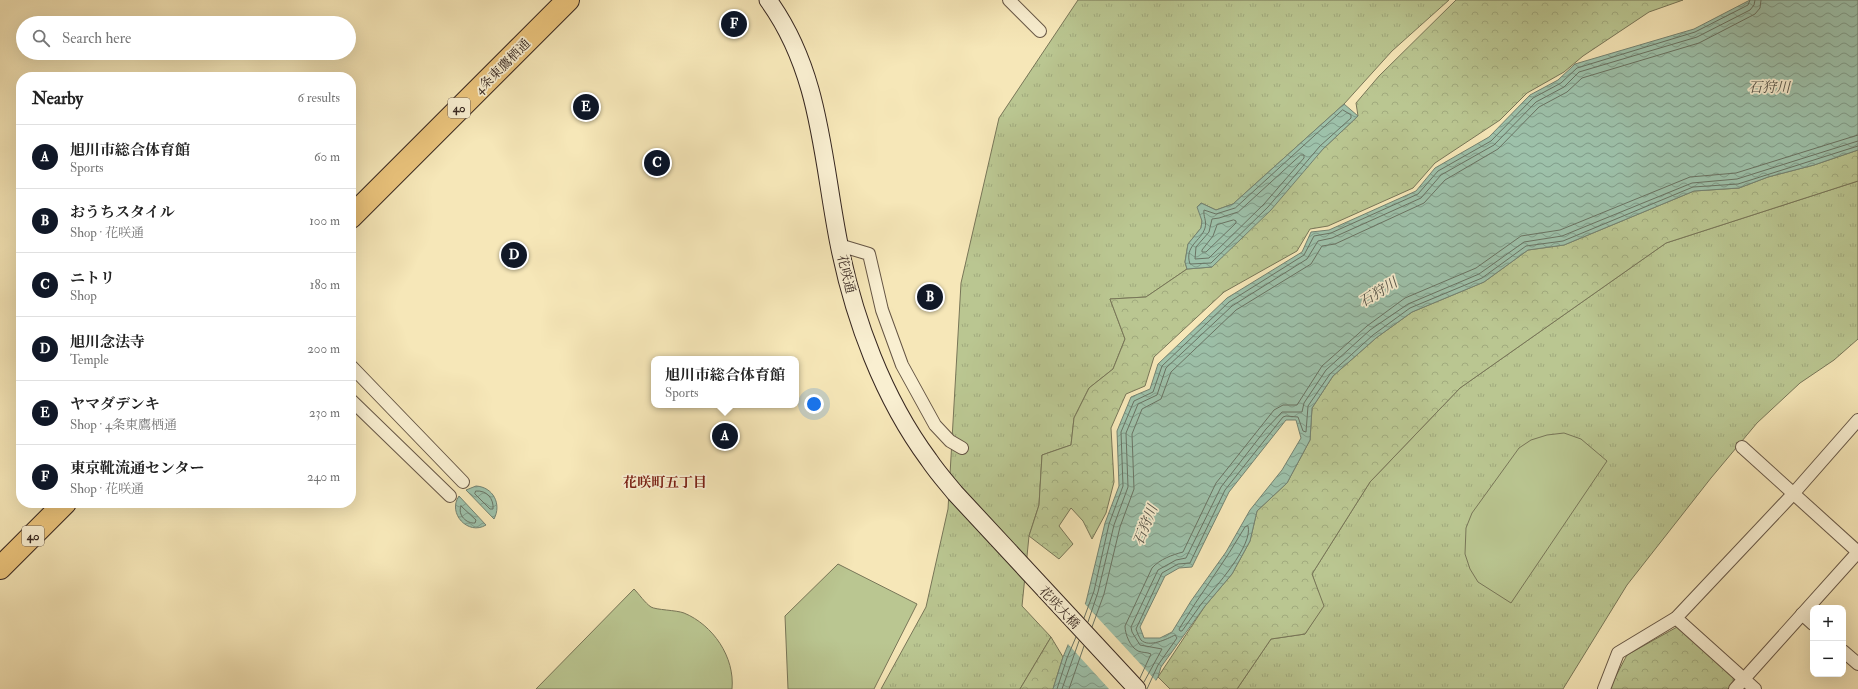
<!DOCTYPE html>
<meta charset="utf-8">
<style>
body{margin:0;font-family:"IM FELL Double Pica","Noto Serif JP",serif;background:#f2f2f2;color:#222}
.controls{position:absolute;right:12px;bottom:12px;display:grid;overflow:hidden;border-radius:8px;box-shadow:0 4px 16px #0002}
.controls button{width:36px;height:36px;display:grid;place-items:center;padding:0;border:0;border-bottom:1px solid #e0e0e0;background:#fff;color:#222;font:20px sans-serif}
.you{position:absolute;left:814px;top:404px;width:14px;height:14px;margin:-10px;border:3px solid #fff;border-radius:50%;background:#1a73e8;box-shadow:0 0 0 6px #1a73e833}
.badge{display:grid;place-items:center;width:26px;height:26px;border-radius:50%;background:#111827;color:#fff;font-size:13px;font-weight:700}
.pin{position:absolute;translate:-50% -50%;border:2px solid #fff;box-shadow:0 1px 4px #0006}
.popup{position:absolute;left:651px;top:356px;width:148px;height:52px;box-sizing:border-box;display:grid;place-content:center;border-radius:8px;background:#fff;filter:drop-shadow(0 1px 3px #0005);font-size:13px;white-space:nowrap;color:#767676}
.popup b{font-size:15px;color:#222}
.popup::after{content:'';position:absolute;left:50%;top:100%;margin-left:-8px;border:8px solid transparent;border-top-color:#fff}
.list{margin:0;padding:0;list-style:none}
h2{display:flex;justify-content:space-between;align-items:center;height:52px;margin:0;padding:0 16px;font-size:17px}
h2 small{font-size:13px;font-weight:400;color:#767676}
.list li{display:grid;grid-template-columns:26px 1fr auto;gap:12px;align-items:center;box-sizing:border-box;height:64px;padding:0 16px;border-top:1px solid #e0e0e0}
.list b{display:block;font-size:15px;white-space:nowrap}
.list p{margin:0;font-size:13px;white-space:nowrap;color:#767676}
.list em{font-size:13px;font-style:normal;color:#767676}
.icon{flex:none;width:22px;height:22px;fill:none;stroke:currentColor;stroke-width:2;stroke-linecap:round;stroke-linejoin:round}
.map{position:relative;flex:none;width:1858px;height:689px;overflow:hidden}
.search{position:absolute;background:#fff;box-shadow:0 4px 16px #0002;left:16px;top:16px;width:340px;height:44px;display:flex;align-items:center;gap:10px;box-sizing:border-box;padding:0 14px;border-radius:22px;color:#767676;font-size:15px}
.panel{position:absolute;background:#fff;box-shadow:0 4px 16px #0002;left:16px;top:72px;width:340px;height:436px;border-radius:16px}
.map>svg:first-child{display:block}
.grass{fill:url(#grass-tufts);stroke:#787658}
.forest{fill:url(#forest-crowns);stroke:#787658}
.pitch{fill:#bac691;stroke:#787658}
.water{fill:url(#water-waves);stroke:#748372;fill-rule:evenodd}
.pier{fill:#f6e7b8}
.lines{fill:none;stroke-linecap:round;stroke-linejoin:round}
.shore{stroke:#6a7464;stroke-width:1}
.street-casing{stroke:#665645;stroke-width:14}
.secondary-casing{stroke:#36261f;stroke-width:19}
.highway-casing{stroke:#36261f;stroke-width:24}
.street{stroke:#f9efd1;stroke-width:12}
.secondary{stroke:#f9efd1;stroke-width:17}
.highway{stroke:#ebc47c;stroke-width:22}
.labels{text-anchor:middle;stroke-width:3.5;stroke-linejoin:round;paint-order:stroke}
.shield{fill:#f9efd1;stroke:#706254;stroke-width:1}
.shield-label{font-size:12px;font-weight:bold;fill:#36261f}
.street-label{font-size:13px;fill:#36261f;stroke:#f9efd1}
.water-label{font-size:14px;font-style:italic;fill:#555449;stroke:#f9efd1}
.neighbourhood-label{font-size:14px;font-weight:bold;fill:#7a1f14;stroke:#f9efd1}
</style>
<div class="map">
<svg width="1858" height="689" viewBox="0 0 1858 689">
<defs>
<pattern id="grass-tufts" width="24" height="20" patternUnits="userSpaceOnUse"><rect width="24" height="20" fill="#bac691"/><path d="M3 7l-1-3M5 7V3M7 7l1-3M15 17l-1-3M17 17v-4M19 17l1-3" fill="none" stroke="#a0aa7d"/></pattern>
<pattern id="forest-crowns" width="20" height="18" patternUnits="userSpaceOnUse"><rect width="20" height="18" fill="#bac691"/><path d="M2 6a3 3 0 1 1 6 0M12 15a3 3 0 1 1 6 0" fill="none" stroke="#a0aa7d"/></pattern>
<pattern id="water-waves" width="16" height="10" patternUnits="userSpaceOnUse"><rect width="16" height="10" fill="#9dc1aa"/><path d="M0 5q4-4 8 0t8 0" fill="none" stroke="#819d8a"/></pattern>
</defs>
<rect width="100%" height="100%" fill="#f6e7b8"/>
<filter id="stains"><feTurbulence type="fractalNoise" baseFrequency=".005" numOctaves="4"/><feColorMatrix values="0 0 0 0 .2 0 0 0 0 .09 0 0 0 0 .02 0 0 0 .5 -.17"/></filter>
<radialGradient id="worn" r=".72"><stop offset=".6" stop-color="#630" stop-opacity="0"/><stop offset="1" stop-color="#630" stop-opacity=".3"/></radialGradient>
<g class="grass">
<polygon points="1078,0 1449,0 1392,51 1344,104 1233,204 1216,210 1201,203 1202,221 1201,228 1188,244 1185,262 1187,269 1146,297 1110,299 1125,339 1113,369 1089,388 1074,418 1071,445 1042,455 1039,505 1029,536 1022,606 1051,637 1020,689 881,689 926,607 948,509 961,283 999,118"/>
<polygon points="1858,181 1858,339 1834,360 1800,383 1757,423 1711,478 1627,585 1563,689 1237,689 1271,639 1305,634 1323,606 1312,574 1370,482 1460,388 1666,243"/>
</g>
<g class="forest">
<polygon points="1456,0 1683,0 1649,12 1583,56 1564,72 1527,93 1500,120 1435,163 1413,188 1328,226 1310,229 1297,251 1224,292 1154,357 1145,386 1126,394 1111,428 1114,482 1106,513 1092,539 1083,521 1071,508 1059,526 1073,544 1059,559 1029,536 1039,505 1042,455 1071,445 1074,418 1089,388 1113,369 1125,339 1110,299 1146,297 1187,269 1212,267 1323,149 1358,116 1356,103 1379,76"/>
<polygon points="1858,150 1858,181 1666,243 1460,388 1370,482 1312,574 1324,606 1305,634 1271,639 1237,689 1170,689 1158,677 1205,606 1232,574 1250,541 1257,511 1287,483 1310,440 1312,408 1333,376 1376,338 1412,312 1484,282 1528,250 1564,245 1694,191 1739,188 1768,177 1814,165"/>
<polygon points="1677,627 1734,678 1734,683 1728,689 1609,689 1627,655"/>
<polygon points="1051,637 1063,657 1053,689 1020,689"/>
</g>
<g class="pitch">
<polygon points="1564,433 1581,439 1607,461 1511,603 1478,582 1470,569 1465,554 1466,528 1472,513 1519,448 1531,440 1547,435"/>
<polygon points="838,564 917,604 874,689 788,689 785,616"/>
<path d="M634 589C639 594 645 603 651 607 656 610 676 610 684 613 713 625 735 657 732 689H536Z"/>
</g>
<g class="water">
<path d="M1750 0H1858V150L1814 165 1768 177 1739 188 1694 191 1564 245 1528 250 1484 282 1412 312 1376 338 1333 376 1312 408 1310 440 1287 483 1257 511 1250 541 1232 574 1205 606 1161 667 1158 677 1150 689H1053L1063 657 1086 602 1105 523 1119 486 1117 431 1131 397 1150 389 1158 364 1227 298 1302 252 1311 232 1329 230 1416 191 1435 168 1489 137 1530 95 1558 80 1575 64 1694 29ZM1286 420H1296L1301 438 1282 470 1250 510 1226 552 1191 601 1172 632 1160 638H1144L1140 627 1165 576 1179 568 1192 567 1229 492Z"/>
<polygon points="1344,104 1358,116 1323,149 1271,210 1212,267 1187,269 1185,262 1188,244 1201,228 1202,221 1197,207 1201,203 1216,210 1233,204"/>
<path d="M476 486C493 487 502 504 494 519L466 490Z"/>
<path d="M459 496 486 525C468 536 447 513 459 496Z"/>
</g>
<polygon class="pier" points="1084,603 1157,682 1153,689 1109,689 1067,643"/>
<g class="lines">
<g class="shore">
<path d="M1343 110 1351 115V118L1320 146 1268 207 1211 263 1190 264C1184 246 1201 241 1205 228 1207 221 1203 216 1204 210L1216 214 1235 208Z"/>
<polygon points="1301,155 1304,155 1304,158 1264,204 1209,258 1195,259 1196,247 1209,232 1212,219 1219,218 1238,212"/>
<polygon points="1234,220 1236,221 1236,223 1206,252 1202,252 1202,250 1213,236 1217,225"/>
<path d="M476 491C487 490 494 499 493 509H490L475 494Z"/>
<path d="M461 506 476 520 475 523C467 524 457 515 461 506Z"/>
<path d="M1248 526C1254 545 1214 589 1202 603 1195 612 1189 622 1182 631H1180L1179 629C1200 594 1225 562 1245 527Z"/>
<polyline points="1084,618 1094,591 1109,524 1123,486 1121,432 1134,401 1153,392 1162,366 1229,302 1304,255 1314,236 1331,233 1418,194 1438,171 1491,141 1533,98 1561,83 1577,68 1695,32 1748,5 1750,0"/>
<polyline points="1088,622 1098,592 1114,525 1128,487 1126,433 1138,404 1157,395 1166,368 1232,306 1307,259 1318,241 1332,238 1421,198 1441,175 1494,145 1536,102 1564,87 1579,72 1697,37 1750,10 1754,5 1755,0"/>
<polyline points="1092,627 1104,594 1120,527 1134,489 1132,434 1142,409 1161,399 1171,372 1236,310 1311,264 1322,246 1335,244 1424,203 1445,180 1498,149 1539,107 1567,92 1582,78 1699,43 1755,14 1760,8 1761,0"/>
<path d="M1140 678 1151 654C1147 652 1143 653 1138 651 1130 647 1125 634 1125 626L1152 568C1160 559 1172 555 1183 552L1216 483 1274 410 1283 405H1297L1322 366 1367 326 1405 298 1476 268 1521 236 1560 230 1690 177 1736 173 1858 135"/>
<polyline points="1144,682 1162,649 1140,645 1132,632 1131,627 1158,570 1176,560 1186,558 1221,487 1266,429 1282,412 1302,412 1304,403 1326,370 1370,330 1408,304 1479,274 1524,242 1562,236 1692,183 1737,179 1858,141"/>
<polyline points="1057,689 1067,658 1076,637"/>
<polyline points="1062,689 1079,641"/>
<polyline points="1069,689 1084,646"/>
<path d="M1147 689 1158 665 1177 638 1175 635C1167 639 1149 648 1141 640 1139 637 1137 632 1136 629L1162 573 1178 564 1190 563 1225 490 1283 417 1286 416 1298 417 1303 431 1306 432 1308 406 1330 374 1373 335 1410 308 1482 278 1526 246 1563 241 1693 187 1738 184 1858 146"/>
</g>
<defs>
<g id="street">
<polyline points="1009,0 1040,31"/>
<polyline points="839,245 869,254 882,310 902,365 935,425 950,441 962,448"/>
<polyline points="351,366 463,482"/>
<polyline points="351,400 450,496"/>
<polyline points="1742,447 1858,552"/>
<polyline points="1802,614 1813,624"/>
<polyline points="1676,618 1755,689"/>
<polyline points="1843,651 1858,664"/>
<polyline points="1604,689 1618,653 1676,618 1793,494 1858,420"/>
<polyline points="1735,689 1858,552"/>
</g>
<path id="secondary" d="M768 0C821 73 822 159 839 244 854 319 883 398 929 460 937 472 946 482 955 493L1137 689"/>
<g id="highway">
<polyline points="351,217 568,0"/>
<polyline points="0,568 65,503"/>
</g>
</defs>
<use href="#street" class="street-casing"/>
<use href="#secondary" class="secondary-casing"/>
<use href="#highway" class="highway-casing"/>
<use href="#street" class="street"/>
<use href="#secondary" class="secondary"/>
<use href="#highway" class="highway"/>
</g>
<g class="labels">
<g class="shield">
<rect x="448" y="98" width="22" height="20" rx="3"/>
<rect x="22" y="526" width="22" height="20" rx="3"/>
</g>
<g class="shield-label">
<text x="459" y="112">40</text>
<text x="33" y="540">40</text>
</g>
<g class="street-label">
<text transform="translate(502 66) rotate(-45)" y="5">4条東鷹栖通</text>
<text transform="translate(847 274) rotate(76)" y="5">花咲通</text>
<text transform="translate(1060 607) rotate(47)" y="5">花咲大橋</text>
</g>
<g class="water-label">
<text x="1769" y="92">石狩川</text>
<text transform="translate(1378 292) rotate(-32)" y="5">石狩川</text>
<text transform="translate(1145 525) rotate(-68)" y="5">石狩川</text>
</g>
<g class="neighbourhood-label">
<text x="665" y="487">花咲町五丁目</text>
</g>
</g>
<rect width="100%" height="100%" filter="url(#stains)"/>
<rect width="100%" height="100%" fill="url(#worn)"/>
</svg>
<div class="controls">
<button>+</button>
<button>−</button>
</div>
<div class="you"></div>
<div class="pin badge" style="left:725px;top:436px">A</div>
<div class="popup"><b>旭川市総合体育館</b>Sports</div>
<div class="pin badge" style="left:930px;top:297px">B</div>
<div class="pin badge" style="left:657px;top:163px">C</div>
<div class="pin badge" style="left:514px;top:255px">D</div>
<div class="pin badge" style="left:586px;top:107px">E</div>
<div class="pin badge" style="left:734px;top:24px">F</div>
<div class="search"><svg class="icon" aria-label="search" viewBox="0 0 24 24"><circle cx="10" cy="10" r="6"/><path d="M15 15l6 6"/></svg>Search here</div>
<section class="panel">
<h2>Nearby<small>6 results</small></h2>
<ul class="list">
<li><span class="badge">A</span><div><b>旭川市総合体育館</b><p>Sports</p></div><em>60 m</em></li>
<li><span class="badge">B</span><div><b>おうちスタイル</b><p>Shop · 花咲通</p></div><em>100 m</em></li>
<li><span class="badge">C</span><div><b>ニトリ</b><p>Shop</p></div><em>180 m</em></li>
<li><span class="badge">D</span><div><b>旭川念法寺</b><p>Temple</p></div><em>200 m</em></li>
<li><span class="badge">E</span><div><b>ヤマダデンキ</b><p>Shop · 4条東鷹栖通</p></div><em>230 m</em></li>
<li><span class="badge">F</span><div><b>東京靴流通センター</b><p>Shop · 花咲通</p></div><em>240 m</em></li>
</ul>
</section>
</div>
